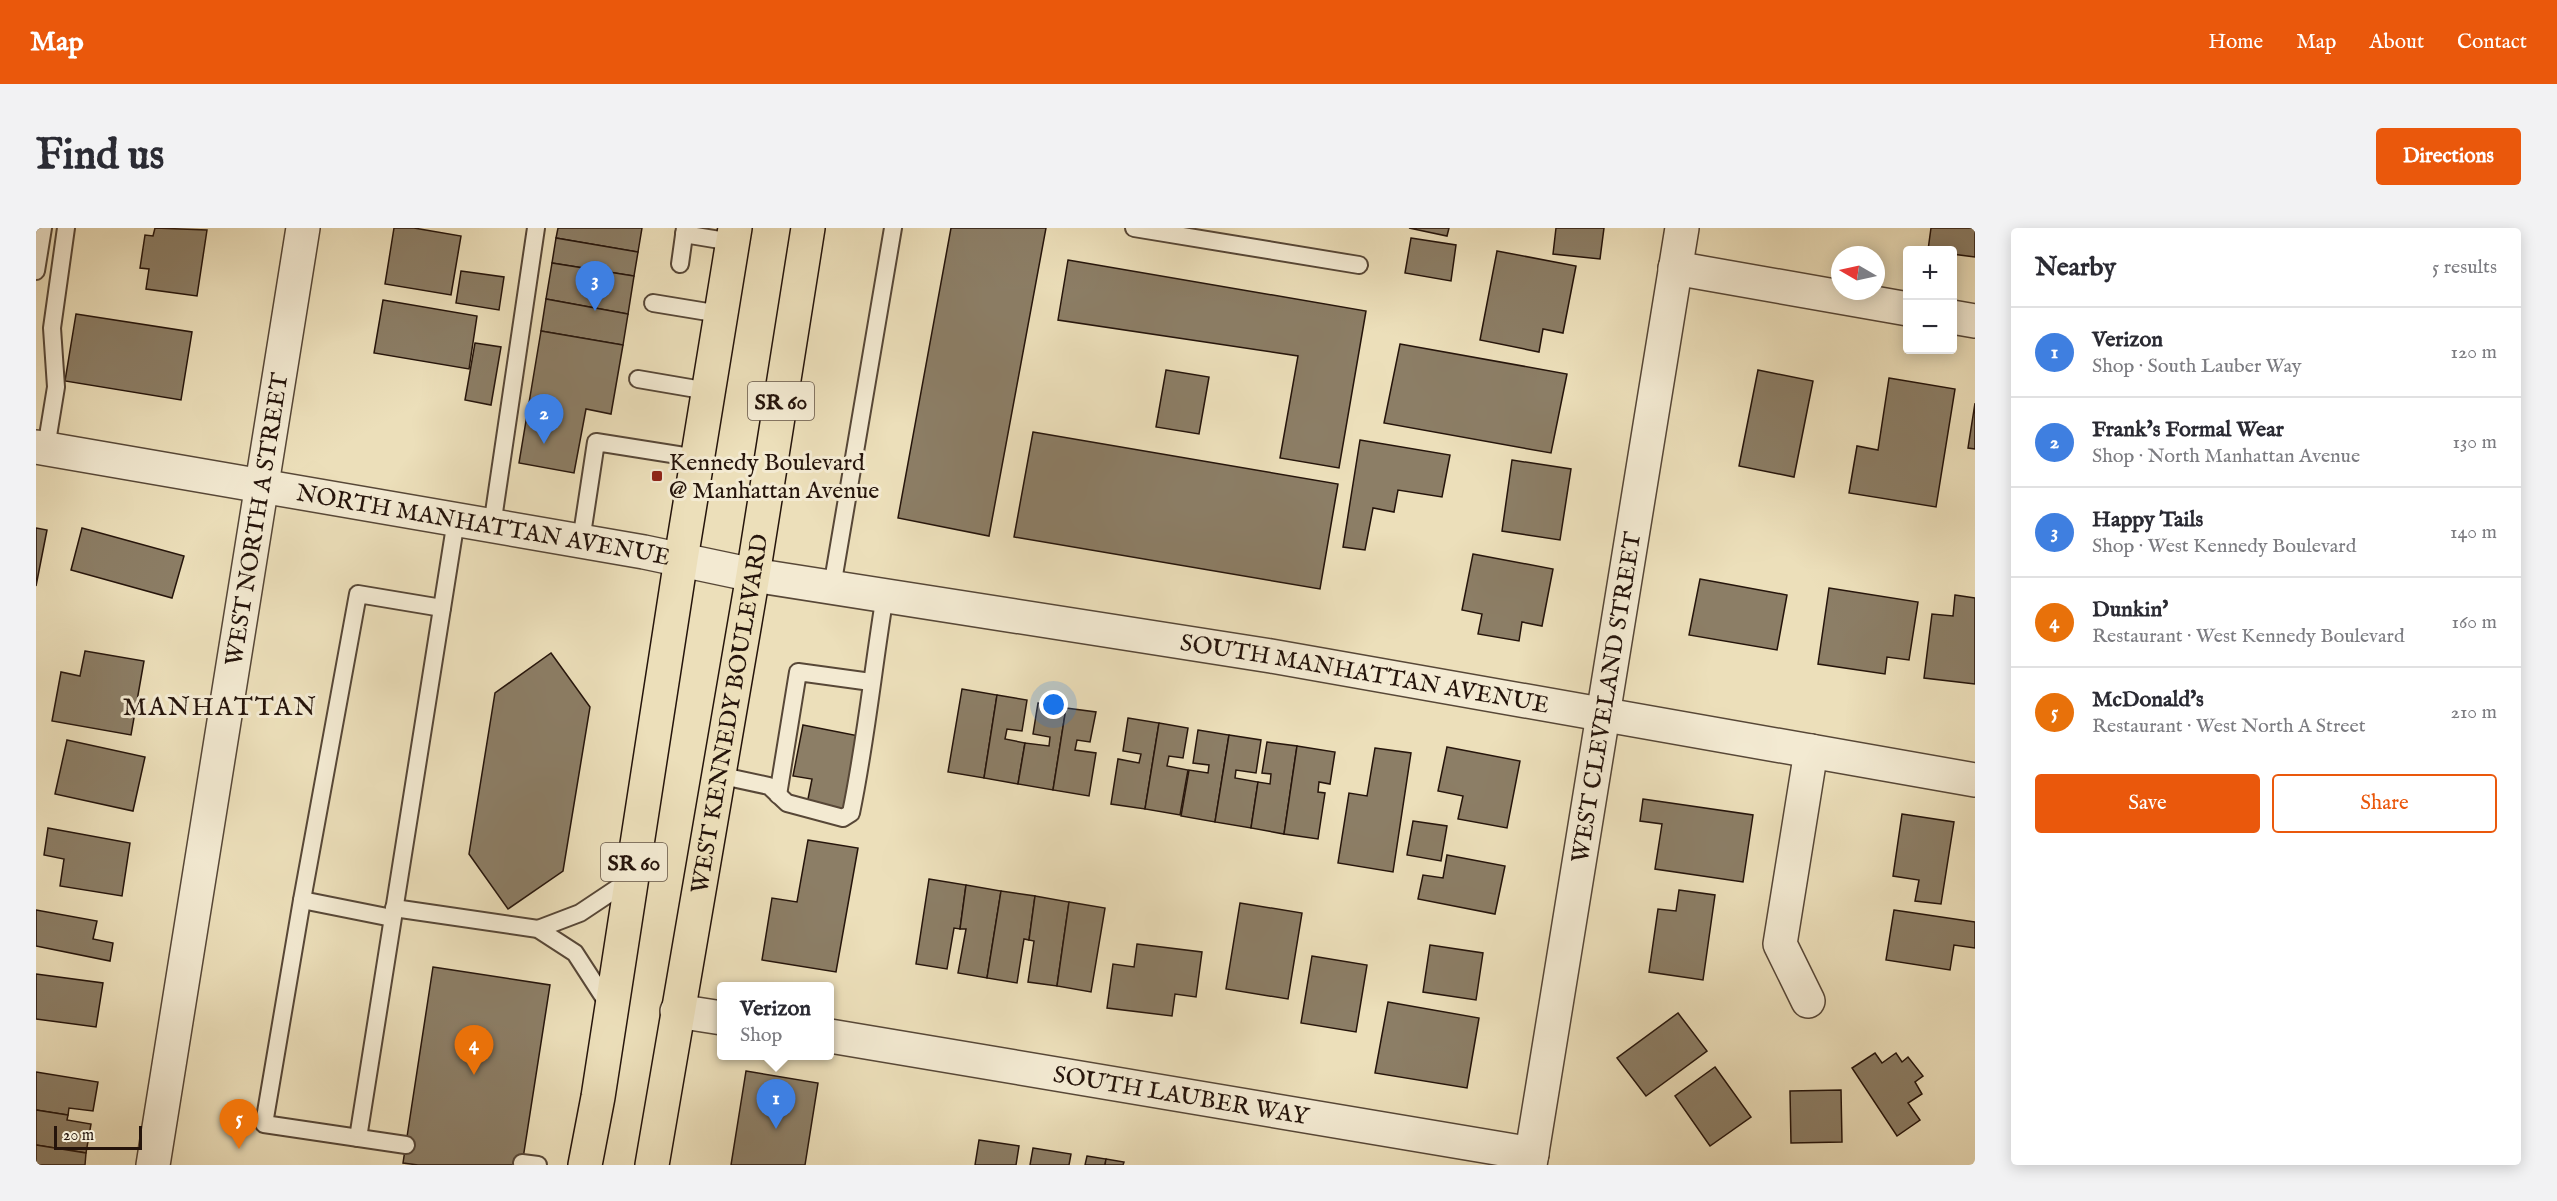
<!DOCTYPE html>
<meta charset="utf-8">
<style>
body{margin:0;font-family:"IM FELL English",serif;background:#f2f2f3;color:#2b2b33}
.controls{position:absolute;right:18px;top:18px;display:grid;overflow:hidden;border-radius:6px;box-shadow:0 3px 15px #0003}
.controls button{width:54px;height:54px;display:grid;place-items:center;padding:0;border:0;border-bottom:2px solid #e1e1e2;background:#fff;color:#2b2b33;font:30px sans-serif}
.compass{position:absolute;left:1795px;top:18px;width:54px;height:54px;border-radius:50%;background:#fff;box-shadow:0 3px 15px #0003;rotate:279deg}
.scale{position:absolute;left:18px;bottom:15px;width:88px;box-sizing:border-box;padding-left:6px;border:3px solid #25140b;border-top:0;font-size:16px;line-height:21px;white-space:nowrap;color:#25140b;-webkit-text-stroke:4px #f3ead2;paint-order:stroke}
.you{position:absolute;left:1018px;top:477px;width:21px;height:21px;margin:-15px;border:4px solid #fff;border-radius:50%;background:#1a73e8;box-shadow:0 0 0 9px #1a73e833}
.badge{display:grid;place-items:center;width:39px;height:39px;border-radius:50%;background:#ea580c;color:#fff;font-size:20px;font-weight:700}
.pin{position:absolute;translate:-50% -50px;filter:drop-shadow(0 2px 3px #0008)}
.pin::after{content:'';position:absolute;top:32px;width:21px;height:18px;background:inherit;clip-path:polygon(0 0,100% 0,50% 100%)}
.popup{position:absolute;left:681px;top:754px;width:117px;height:78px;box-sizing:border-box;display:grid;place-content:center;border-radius:6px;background:#fff;filter:drop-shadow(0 2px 4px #0005);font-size:20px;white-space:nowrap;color:#7c7c81}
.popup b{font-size:22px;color:#2b2b33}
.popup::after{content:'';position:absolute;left:50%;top:100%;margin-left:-12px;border:12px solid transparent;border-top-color:#fff}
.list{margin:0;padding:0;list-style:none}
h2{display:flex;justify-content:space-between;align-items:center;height:78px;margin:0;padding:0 24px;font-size:26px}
h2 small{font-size:20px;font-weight:400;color:#7c7c81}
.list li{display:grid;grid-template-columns:39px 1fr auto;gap:18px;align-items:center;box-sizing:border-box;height:90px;padding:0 24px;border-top:2px solid #e1e1e2}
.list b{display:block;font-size:22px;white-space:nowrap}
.list p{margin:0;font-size:20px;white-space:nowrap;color:#7c7c81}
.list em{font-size:20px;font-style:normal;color:#7c7c81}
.actions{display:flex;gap:12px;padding:18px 24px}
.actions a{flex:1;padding:14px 0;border:2px solid #ea580c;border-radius:6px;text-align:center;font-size:21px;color:#ea580c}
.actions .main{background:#ea580c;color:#fff}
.map{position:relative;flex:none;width:1939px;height:937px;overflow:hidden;border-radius:6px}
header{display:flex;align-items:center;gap:36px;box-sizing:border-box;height:84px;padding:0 30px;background:#ea580c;color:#fff}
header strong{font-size:28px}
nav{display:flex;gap:33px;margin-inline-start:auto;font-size:21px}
.intro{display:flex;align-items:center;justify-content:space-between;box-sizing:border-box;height:144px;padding:0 36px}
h1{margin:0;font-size:42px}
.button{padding:15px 27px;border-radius:6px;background:#ea580c;color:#fff;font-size:21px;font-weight:700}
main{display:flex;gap:36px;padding:0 36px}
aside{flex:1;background:#fff;border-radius:6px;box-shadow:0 3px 15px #0003}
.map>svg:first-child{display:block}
.building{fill:#8c7e66;stroke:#25140b;stroke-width:1.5}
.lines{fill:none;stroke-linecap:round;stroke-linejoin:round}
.service-casing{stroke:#574737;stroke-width:20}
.minor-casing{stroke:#574737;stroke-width:36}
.primary-casing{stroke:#25140b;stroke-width:36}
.service{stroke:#f3ead2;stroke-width:16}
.minor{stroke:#f3ead2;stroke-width:33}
.primary{stroke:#ecdfba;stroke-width:33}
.poi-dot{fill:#8f2418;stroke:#f3ead2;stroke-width:2}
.labels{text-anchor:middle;stroke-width:6;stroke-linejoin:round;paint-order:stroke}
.shield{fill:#f3ead2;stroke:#635447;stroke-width:1.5}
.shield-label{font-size:22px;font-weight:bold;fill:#25140b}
.poi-label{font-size:24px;fill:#25140b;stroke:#f3ead2;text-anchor:start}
.street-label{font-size:24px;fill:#25140b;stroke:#f3ead2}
.neighbourhood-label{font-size:26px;letter-spacing:1.5px;fill:#25140b;stroke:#f3ead2}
</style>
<header>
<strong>Map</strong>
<nav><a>Home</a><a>Map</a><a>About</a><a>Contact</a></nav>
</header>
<div class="intro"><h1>Find us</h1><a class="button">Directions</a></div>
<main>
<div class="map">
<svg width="1939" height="937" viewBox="0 0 1939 937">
<rect width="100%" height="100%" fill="#ecdfba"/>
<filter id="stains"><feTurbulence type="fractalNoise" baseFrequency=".00333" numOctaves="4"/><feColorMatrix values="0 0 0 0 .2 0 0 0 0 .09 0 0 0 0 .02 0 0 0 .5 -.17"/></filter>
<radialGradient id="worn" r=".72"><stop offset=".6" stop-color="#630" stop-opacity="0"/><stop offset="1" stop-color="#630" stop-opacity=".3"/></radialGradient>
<g class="building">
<polygon points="119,0 171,2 161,68 110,61 113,41 104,40 109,7 117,8"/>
<polygon points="358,0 378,0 425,8 415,67 349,56"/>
<polygon points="522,0 606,0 602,24 520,10"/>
<polygon points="915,0 1010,0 953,308 862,290"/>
<polygon points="1373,0 1413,0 1411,8"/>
<polygon points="1520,0 1568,0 1564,31 1517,26"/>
<polygon points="1895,0 1939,0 1939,29 1916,26 1916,22 1892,22"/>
<polygon points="520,10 602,24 598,48 516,35"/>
<polygon points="1375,10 1420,17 1415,53 1369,45"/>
<polygon points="1461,23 1540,38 1527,105 1507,101 1503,124 1444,112"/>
<polygon points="1032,32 1330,83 1303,240 1244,230 1262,128 1022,92"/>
<polygon points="516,35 598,48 592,86 510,71"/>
<polygon points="425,43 468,49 463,82 420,75"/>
<polygon points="510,71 592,86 587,117 505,103"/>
<polygon points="347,72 441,88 433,141 338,125"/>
<polygon points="40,86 156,104 145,172 29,153"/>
<polygon points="505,103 587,117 575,186 550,181 538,245 483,235"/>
<polygon points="439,115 465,119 455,177 429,172"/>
<polygon points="1364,116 1531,146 1515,225 1348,195"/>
<polygon points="1130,142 1173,149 1163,206 1120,199"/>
<polygon points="1722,142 1777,153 1758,249 1703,238"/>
<polygon points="1853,150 1919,161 1900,279 1813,265 1821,218 1842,222"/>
<polygon points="1939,175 1939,221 1932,220"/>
<polygon points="997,204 1302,256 1284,361 978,309"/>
<polygon points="1324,212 1414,227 1406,269 1362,262 1358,284 1337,280 1329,322 1307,319"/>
<polygon points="1476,232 1535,241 1524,312 1466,303"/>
<polygon points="0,300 11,302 0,358"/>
<polygon points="46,300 148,328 136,370 35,342"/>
<polygon points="1437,326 1517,341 1506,398 1486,394 1483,413 1442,406 1446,386 1426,382"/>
<polygon points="1664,351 1751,367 1741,422 1653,407"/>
<polygon points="1793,360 1882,374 1873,432 1851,429 1849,446 1782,436"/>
<polygon points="1919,367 1939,370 1939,456 1888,450 1896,386 1917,388"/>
<polygon points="49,423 108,433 95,507 16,493 25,444 44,448"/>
<polygon points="515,425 554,479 527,643 472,681 433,626 459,465"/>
<polygon points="926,461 961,467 948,550 912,544"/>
<polygon points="961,467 991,472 986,503 971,501 969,511 989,515 982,556 948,550"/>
<polygon points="1002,475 1030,480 1017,562 982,556 989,515 1013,518 1014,509 997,506"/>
<polygon points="1030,480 1060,484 1054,514 1041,512 1039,522 1060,525 1053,568 1017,562"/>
<polygon points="1092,490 1123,495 1109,581 1075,576 1082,531 1103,535 1105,526 1087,523"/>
<polygon points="1123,495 1152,500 1147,530 1133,528 1131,538 1152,542 1144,587 1109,581"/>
<polygon points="767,497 823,508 808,583 771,576 776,551 757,548"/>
<polygon points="1162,502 1193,507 1179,594 1145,588 1153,542 1172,545 1173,537 1157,535"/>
<polygon points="1193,507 1225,512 1220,545 1200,542 1199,550 1222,554 1215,600 1179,594"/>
<polygon points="31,512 109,529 97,583 19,566"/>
<polygon points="1231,514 1261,518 1248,606 1215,600 1222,554 1234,556 1235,546 1226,545"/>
<polygon points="1261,518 1299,524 1294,556 1283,554 1282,564 1289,565 1282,611 1248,606"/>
<polygon points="1411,519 1484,533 1471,600 1422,591 1427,568 1402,563"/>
<polygon points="1339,520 1375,525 1357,644 1302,635 1313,565 1331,568"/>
<polygon points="1607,571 1717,587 1707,654 1619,641 1626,596 1604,593"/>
<polygon points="1866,586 1918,594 1905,676 1879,673 1883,652 1857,648"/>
<polygon points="1377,593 1411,598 1405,633 1371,627"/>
<polygon points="12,600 94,615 86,668 24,658 28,631 8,627"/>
<polygon points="772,612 822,620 800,744 726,732 736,670 761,674"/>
<polygon points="1411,627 1469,638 1459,686 1382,671 1387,647 1407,650"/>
<polygon points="893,651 930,657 924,701 918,700 911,741 880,736"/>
<polygon points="930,657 965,663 951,750 922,745 930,701 924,701"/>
<polygon points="1643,662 1679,667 1667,752 1613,744 1622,681 1640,683"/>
<polygon points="965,663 999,668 993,712 988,711 981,755 951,750"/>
<polygon points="999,668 1033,674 1021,758 992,754 998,713 993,712"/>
<polygon points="1033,674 1069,680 1055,764 1021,758"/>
<polygon points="1204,675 1266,685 1252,771 1190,761"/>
<polygon points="0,682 61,693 57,711 77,715 74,733 0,718"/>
<polygon points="1858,682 1939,694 1939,720 1918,717 1914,742 1850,732"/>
<polygon points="1101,716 1166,724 1160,769 1139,766 1136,788 1071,780 1077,736 1098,739"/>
<polygon points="1394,717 1447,725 1440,772 1387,764"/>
<polygon points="1276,728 1331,737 1320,804 1265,795"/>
<polygon points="397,739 514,757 486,937 382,937 367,935"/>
<polygon points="0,746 67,755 60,799 0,791"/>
<polygon points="1352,774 1443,790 1431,860 1339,845"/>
<polygon points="1642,785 1671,823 1610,868 1581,830"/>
<polygon points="1839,825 1846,835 1860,825 1866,834 1872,829 1887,848 1879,854 1886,866 1872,875 1884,892 1861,908 1816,840"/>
<polygon points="1679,839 1715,889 1674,918 1639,868"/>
<polygon points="710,843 782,855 769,937 695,937"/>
<polygon points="0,844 62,854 57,883 33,880 32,887 0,882"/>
<polygon points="1805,862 1806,914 1755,915 1754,863"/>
<polygon points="0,882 32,887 31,892 55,896 50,925 0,917"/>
<polygon points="943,912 983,918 980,937 939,937"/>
<polygon points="0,917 50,925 49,937 0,937"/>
<polygon points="997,920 1035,926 1033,937 994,937"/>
<polygon points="1051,928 1070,931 1069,937 1049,937"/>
<polygon points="1070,931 1088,934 1087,937 1069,937"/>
</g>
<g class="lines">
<defs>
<g id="service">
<polyline points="1098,0 1323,37"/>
<polyline points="648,6 696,14"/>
<polyline points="644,36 649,0"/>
<polyline points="0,43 7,0"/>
<polyline points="617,75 684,86"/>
<polyline points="602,151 672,163"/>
<polyline points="10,220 20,159 16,100 30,0"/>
<polyline points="456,298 500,0"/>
<polyline points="545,313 560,214 661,230"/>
<polyline points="796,359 857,0"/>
<path d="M682 547 733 558 751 575 807 590 815 585C830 513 837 440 849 367"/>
<polyline points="742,567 762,444 835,454"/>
<polyline points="266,672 356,690"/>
<polyline points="358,680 502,701 539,725 574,779"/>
<polyline points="502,701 544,685 595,651"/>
<polyline points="322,910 420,292"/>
<polyline points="370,917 228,896 266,672 322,366 406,380"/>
<polyline points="486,935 502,937"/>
</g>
<g id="minor">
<polyline points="1639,40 1872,81"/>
<polyline points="1916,89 1939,93"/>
<path id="s1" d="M0 219 608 324 717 347 1235 428 1939 552"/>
<polyline points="1772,773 1744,716 1775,523"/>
<polyline points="641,783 686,790"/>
<path id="s2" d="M794 808 1496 926"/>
<path id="s3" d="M117 937 267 0"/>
<path id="s4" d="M1494 937 1646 0"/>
</g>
<g id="primary">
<polyline points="549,937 562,869 645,331 699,0"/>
<path id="s5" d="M616 937 717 347 772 0"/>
</g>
</defs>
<use href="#service" class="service-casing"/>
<use href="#minor" class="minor-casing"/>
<use href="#primary" class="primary-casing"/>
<use href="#service" class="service"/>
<use href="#minor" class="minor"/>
<use href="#primary" class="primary"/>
</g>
<rect class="poi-dot" x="615" y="242" width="12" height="12" rx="3"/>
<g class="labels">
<g class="shield">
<rect x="712" y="154" width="66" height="38" rx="4.5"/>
<rect x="565" y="615" width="66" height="38" rx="4.5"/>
</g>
<g class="shield-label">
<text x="745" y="181">SR 60</text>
<text x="598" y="642">SR 60</text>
</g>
<g class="poi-label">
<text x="633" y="242">Kennedy Boulevard<tspan x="633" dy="28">@ Manhattan Avenue</tspan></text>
</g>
<g class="street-label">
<text dy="8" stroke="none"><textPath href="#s3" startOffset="654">WEST NORTH A STREET</textPath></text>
<text dy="8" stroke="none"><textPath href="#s1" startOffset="454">NORTH MANHATTAN AVENUE</textPath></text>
<text dy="8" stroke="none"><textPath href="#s1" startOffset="1348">SOUTH MANHATTAN AVENUE</textPath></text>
<text dy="8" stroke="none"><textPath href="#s4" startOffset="474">WEST CLEVELAND STREET</textPath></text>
<text dy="8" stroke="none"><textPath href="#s5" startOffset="458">WEST KENNEDY BOULEVARD</textPath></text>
<text dy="8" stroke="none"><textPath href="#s2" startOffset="356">SOUTH LAUBER WAY</textPath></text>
</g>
<g class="neighbourhood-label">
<text x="184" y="487">MANHATTAN</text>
</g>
</g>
<rect width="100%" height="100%" filter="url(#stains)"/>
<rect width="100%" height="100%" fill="url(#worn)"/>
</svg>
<div class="controls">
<button>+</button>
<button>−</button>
</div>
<svg class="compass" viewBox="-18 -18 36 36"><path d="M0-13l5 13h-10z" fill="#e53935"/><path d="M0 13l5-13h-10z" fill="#7c7c81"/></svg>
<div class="scale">20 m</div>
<div class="you"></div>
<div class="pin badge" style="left:740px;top:901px;background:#3f7fe0">1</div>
<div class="popup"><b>Verizon</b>Shop</div>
<div class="pin badge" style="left:508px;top:216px;background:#3f7fe0">2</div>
<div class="pin badge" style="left:559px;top:83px;background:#3f7fe0">3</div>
<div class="pin badge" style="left:438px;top:847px;background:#e8710a">4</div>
<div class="pin badge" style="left:203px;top:921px;background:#e8710a">5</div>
</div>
<aside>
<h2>Nearby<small>5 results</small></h2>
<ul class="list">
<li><span class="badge" style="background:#3f7fe0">1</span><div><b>Verizon</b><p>Shop · South Lauber Way</p></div><em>120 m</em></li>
<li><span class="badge" style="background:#3f7fe0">2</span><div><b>Frank's Formal Wear</b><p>Shop · North Manhattan Avenue</p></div><em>130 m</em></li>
<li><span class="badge" style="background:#3f7fe0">3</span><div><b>Happy Tails</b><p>Shop · West Kennedy Boulevard</p></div><em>140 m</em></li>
<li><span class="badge" style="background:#e8710a">4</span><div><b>Dunkin'</b><p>Restaurant · West Kennedy Boulevard</p></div><em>160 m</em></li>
<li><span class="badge" style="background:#e8710a">5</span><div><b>McDonald's</b><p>Restaurant · West North A Street</p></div><em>210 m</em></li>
</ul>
<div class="actions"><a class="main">Save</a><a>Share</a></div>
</aside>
</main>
